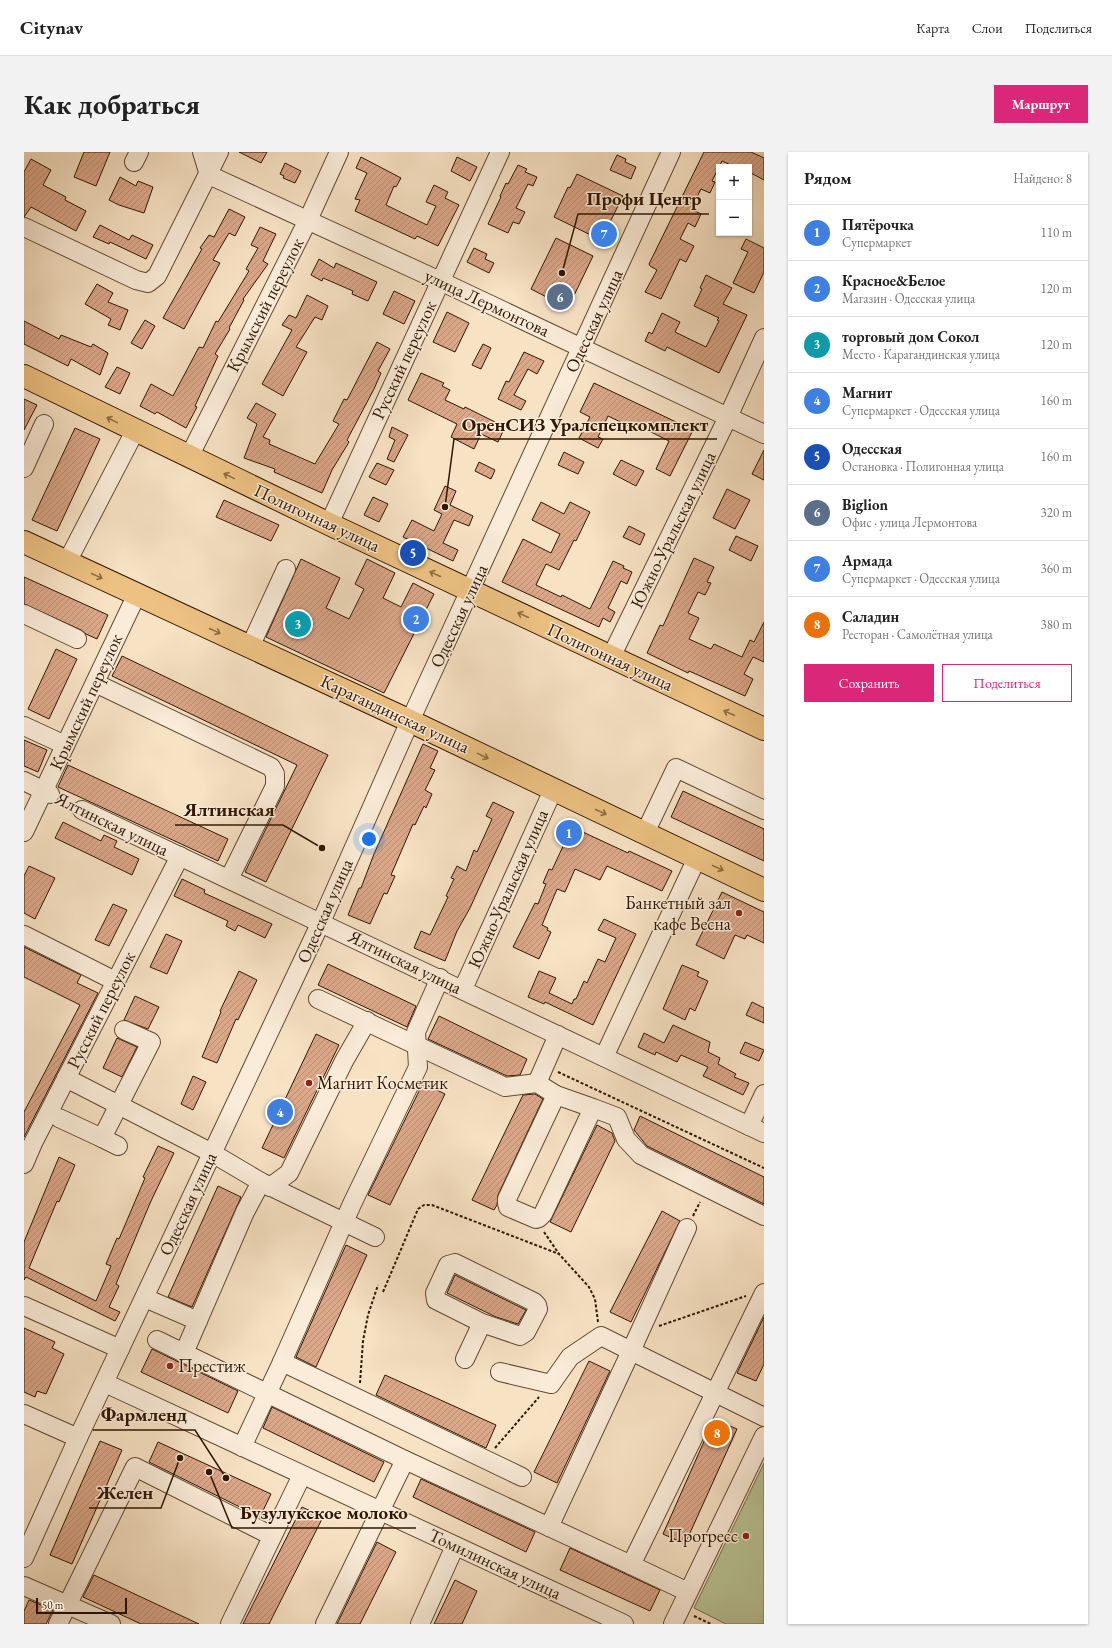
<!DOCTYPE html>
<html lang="ru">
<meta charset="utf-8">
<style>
body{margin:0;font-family:"EB Garamond",serif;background:#f2f2f2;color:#222}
.controls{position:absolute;right:12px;top:12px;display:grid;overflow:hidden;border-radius:0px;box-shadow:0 1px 3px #0004}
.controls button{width:36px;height:36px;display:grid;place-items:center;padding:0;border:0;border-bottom:1px solid #e0e0e0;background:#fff;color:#222;font:20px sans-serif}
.scale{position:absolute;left:12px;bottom:10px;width:91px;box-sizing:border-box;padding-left:4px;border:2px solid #301702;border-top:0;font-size:11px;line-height:14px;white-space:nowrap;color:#301702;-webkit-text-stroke:3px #faecd9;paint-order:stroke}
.you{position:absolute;left:345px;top:687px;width:14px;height:14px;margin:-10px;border:3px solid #fff;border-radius:50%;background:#1a73e8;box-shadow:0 0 0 6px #1a73e833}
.badge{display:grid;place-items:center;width:26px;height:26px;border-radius:50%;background:#db2777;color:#fff;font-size:13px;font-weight:700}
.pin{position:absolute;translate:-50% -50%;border:2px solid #fff;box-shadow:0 1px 4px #0006}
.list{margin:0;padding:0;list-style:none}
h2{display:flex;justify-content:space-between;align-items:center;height:52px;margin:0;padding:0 16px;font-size:17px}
h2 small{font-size:13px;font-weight:400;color:#767676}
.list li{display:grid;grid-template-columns:26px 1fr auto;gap:12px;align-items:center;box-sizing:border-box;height:56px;padding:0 16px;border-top:1px solid #e0e0e0}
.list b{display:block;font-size:15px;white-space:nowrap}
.list p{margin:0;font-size:13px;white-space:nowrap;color:#767676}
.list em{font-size:13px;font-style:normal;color:#767676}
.actions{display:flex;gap:8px;padding:12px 16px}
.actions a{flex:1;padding:9px 0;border:1px solid #db2777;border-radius:0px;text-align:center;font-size:14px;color:#db2777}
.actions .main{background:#db2777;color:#fff}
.map{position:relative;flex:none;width:740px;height:1472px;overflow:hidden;border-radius:0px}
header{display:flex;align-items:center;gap:24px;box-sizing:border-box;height:56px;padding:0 20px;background:#fff;border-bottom:1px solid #e0e0e0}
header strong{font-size:19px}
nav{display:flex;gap:22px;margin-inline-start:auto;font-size:14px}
.intro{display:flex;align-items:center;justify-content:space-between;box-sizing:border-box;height:96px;padding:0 24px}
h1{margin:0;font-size:28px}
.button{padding:10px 18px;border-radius:0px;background:#db2777;color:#fff;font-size:14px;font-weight:700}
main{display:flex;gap:24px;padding:0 24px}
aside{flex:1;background:#fff;border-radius:0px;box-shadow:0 1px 3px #0004}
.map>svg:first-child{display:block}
.grass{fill:#b9c496;stroke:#746e4c}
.building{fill:url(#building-hatch);stroke:#301702}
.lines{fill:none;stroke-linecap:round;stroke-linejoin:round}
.minor-casing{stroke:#624a32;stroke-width:20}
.major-casing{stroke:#301702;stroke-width:24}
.path{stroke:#301702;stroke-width:2;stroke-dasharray:3 2;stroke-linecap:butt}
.minor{stroke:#faecd9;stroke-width:18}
.major{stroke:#ecc182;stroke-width:22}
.oneway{stroke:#8e6c42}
.poi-dot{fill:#8f2418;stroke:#faecd9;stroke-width:1.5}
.labels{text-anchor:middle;stroke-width:3;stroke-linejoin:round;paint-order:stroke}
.street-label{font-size:18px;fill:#301702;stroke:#faecd9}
.poi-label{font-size:18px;fill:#301702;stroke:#faecd9;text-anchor:end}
.leader{fill:none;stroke:#301702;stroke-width:1.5}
.callout-dot{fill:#301702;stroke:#faecd9;stroke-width:1.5}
.callout-label{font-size:19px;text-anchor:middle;font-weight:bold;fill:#301702;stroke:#faecd9;stroke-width:3;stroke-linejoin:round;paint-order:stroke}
</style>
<header>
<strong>Citynav</strong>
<nav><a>Карта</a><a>Слои</a><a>Поделиться</a></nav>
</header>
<div class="intro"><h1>Как добраться</h1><a class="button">Маршрут</a></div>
<main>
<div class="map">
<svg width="740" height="1472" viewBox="0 0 740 1472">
<defs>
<pattern id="building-hatch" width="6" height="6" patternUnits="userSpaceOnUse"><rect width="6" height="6" fill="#dba789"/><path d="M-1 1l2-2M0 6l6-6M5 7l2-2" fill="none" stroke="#bc8f75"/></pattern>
</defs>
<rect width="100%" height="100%" fill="#f7e2c4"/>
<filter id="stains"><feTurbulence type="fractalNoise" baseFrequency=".005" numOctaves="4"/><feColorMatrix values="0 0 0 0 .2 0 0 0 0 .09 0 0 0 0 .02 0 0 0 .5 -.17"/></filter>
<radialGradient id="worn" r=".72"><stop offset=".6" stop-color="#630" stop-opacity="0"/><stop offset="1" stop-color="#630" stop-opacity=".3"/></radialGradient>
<polygon class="grass" points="740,1311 740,1472 702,1472 670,1456"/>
<g class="building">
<polygon points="60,0 86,0 72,34 50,25"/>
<polygon points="215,0 243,0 237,11"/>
<polygon points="680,0 727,0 740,6 740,28 725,20 725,15 711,15 698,9 688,29 691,30 686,41 677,37 667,57 677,62 671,75 664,71 656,87 670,94 662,110 656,107 637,147 621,140 633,118 626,114 625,112"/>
<polygon points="593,3 602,7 601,10 612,15 607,27 586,18"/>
<polygon points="337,5 377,26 372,35 370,34 362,53 403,73 412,54 402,50 410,33 424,40 421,46 435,53 414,94 393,84 391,87 331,59 336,48 331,47 343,21 332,16"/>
<polygon points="433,5 453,15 446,29 427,19"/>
<polygon points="7,7 27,18 19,33 42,45 41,48 62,59 52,79 7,55 0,65 0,20"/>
<polygon points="261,11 277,19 271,31 259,26 260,24 256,22"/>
<polygon points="494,13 503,17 501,20 513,25 509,34 504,32 492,56 501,60 495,72 489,70 484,81 464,72 477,45 476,44 482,31 484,32"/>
<polygon points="553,22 599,44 577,88 530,65 544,35 546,36"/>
<polygon points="96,25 112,34 114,29 129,35 120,61 95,53 85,48"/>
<polygon points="205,57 221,65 211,84 205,81 189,108 196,111 160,177 139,166 178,97 176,96 185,83 190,85"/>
<polygon points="76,73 105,88 108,83 129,93 122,107 86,90 85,92 69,85"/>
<polygon points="236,75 252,82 239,109 244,112 219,147 220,148 205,176 206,177 191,202 194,204 171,254 173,255 162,276 133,260 131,262 116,254 127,232 149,244 175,195 179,196 192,169 194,170 225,119 222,117 234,96 227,93"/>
<polygon points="532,86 569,104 544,156 507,137"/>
<polygon points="722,87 740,96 740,120 730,141 709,131 724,100 717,97"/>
<polygon points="450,96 463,102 461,107 470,111 465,121 443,110"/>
<polygon points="295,107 310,116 312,111 353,130 344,149 328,142 329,139 299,126 298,129 287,123"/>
<polygon points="682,123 708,136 699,152 723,163 695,221 643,195 641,199 621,189 625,180 628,182 638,161 656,170 651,180 682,195 695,169 693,168 695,166 670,154 678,137 676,136"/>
<polygon points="73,132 89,141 84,150 104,158 96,178 84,173 87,167 61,152"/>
<polygon points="370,139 391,149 380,172 359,162"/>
<polygon points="283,143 304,154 298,168 291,165 272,195 283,200 259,244 238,232 268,178 258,173 265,163 272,166"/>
<polygon points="423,160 445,171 431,200 409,190"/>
<polygon points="121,168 131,174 118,197 107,191"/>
<polygon points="0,169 35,187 37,183 67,195 69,192 84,201 76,223 47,207 44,214 0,192"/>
<polygon points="353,190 366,197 354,219 357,221 350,237 323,288 325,290 308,318 298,341 250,320 251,317 220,306 233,272 223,266 232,251 252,262 239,285 246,288 245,292 291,312 315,272 309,269 320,247 323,248"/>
<polygon points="459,192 467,196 457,217 448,213"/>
<polygon points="500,200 520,209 513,222 504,217 490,243 502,249 497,258 474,247 482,229 485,230"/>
<polygon points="93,215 106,221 96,242 81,235"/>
<polygon points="397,221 420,231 418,234 426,238 421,248 440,257 441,255 481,275 474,290 457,282 450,297 427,285 433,272 384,248"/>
<polygon points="570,231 669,278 646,324 632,317 645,289 611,272 609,276 584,264 574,285 579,287 574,296 555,286 566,265 556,260"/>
<polygon points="0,247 13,253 0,278"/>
<polygon points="368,275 384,283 370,310 363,307 371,288 365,285"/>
<polygon points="51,276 76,287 33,379 8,368"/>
<polygon points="740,298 740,328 728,322"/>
<polygon points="540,300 560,310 554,322 534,313"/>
<polygon points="597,308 620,319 612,334 589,322"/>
<polygon points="455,310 471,318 467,327 451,319"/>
<polygon points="353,311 370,318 362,333 345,325"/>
<polygon points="421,334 432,339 426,353 449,364 445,374 430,368 419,391 434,398 429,409 379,385 388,368 410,379 418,362 410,358"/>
<polygon points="703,337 726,348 711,377 689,366"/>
<polygon points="349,345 364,352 355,370 340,363"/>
<polygon points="200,348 255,373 247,389 192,365"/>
<polygon points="517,350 540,362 546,350 566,360 552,389 550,388 535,418 522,412 512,433 537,445 538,443 566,457 589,409 600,414 599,416 608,420 603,432 597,429 584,456 591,460 586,470 579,466 575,475 478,430 499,387 527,401 536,382 508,368"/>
<polygon points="605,374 621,382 616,393 599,385"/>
<polygon points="712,384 734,394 727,409 705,398"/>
<polygon points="670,406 690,415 683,430 687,431 681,443 674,440 664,461 675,466 665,487 687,497 690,492 718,505 726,488 730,490 740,470 740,510 729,505 720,522 729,527 721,544 665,519 664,521 623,501 636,473 639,474"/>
<polygon points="277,407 316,426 302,456 325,467 340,437 331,432 343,407 371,421 359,446 377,455 389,431 410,442 360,541 242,485"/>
<polygon points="0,425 84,463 73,487 62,482 57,478 0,452"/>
<polygon points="32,497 53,507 25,567 4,557"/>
<polygon points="98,504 304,603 242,730 221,720 273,613 88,524"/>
<polygon points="0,588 23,598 14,620 0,614"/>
<polygon points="399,592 414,599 406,616 411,618 401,638 408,642 402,656 400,654 391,673 389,672 367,723 371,724 363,742 360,741 346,772 324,763 335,736 337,736 350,702"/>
<polygon points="44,613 204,687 194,709 34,635"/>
<polygon points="659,639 740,677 740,709 647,665"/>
<polygon points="469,650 490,660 446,756 433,779 421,809 390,796 397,779 406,783 424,745 422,744 430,727 427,726 433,714 442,719 450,698 453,700 468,667 462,664"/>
<polygon points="39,670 77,689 80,683 93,689 90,695 115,707 108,723 31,686"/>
<polygon points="548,675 604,701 605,699 648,719 638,739 583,714 576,728 551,717 541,740 533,737 518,773 524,776 523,778 527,780 515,807 489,795 511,751 514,752 522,732 519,731 525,717 528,718"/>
<polygon points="5,714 31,726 11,767 0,761 0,724"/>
<polygon points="158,727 181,738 180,741 248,772 241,786 214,773 211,779 202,774 204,769 150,744"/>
<polygon points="698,740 740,760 740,791 723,783 721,787 711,783 700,807 672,793"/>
<polygon points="89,752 103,758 85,794 71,788"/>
<polygon points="580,767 612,782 569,873 521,850 520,852 504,845 515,819 532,826 525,841 548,852 550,847 552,847 560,829 563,831 574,807 581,810 592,786 574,778"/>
<polygon points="142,782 158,789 143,822 126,815"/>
<polygon points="0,795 57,823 53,831 74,841 0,985 0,960 56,853 0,825"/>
<polygon points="304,812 392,854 383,875 294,833"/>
<polygon points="658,813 675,820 673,824 684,829 671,859 666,856 661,868 639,857"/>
<polygon points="215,819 233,828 214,868 212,867 193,911 178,905 197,860 196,859"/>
<polygon points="111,844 135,855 124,877 100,868"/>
<polygon points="728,850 740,856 740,871 722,863"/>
<polygon points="415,864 503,907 496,923 483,924 404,887"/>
<polygon points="649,873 686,890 684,900 696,906 694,912 712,922 710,925 725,931 719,943 679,924 684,915 657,903 653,910 632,900 631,903 614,895 620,881 640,891"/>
<polygon points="292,882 315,893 260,1006 238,996"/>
<polygon points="93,886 113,895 98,925 79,916"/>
<polygon points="721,890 740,898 735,909 716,901"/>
<polygon points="169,924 182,930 169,958 157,952"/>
<polygon points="399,931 421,942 366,1053 344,1043"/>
<polygon points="511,942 519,947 474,1043 473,1053 470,1058 448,1048 499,943"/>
<polygon points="616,964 740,1025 740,1052 623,994 610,978"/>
<polygon points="573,973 588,981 591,989 547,1080 526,1070"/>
<polygon points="134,994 150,1001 127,1049 92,1132 95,1134 85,1155 96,1160 91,1169 2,1125 0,1128 0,1090 35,1005 51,1013 35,1050 33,1049 5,1116 72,1149 87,1114 82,1112 93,1086 95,1087 121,1026 119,1025"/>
<polygon points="194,1034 217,1045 168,1155 144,1145"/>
<polygon points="638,1059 656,1069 607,1170 586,1160"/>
<polygon points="322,1093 343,1103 292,1215 272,1205"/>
<polygon points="431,1123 502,1158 494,1172 472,1165 423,1141"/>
<polygon points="740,1165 740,1212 732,1229 713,1221"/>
<polygon points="0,1176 31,1190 28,1196 40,1202 22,1242 13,1239 11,1245 0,1240"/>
<polygon points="128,1197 214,1239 204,1261 117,1220"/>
<polygon points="565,1209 586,1219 533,1331 510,1320"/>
<polygon points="361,1223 472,1273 462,1296 352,1243"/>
<polygon points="248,1255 360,1310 350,1330 239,1276"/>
<polygon points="690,1267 713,1277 661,1392 639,1382"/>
<polygon points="76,1289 98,1298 48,1412 26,1403"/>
<polygon points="134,1290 247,1342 236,1365 125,1310"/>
<polygon points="397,1327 511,1380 502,1400 389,1345"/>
<polygon points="278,1355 299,1365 245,1472 219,1472"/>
<polygon points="353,1390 372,1400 336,1472 313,1472"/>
<polygon points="546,1396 636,1438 626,1459 536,1418"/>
<polygon points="70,1423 175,1472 117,1472 59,1445"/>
<polygon points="431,1428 453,1439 438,1472 410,1472"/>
<polygon points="5,1448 29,1458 22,1472 0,1472 0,1459"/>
</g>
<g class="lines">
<defs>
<g id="minor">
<polyline points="178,0 185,23 416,129 740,282"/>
<polyline points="110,10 115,0"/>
<polyline points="0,75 112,128 124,131 133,124 195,0"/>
<polyline points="165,305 284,68 315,0"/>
<polyline points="0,316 20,272"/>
<polyline points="305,372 476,0"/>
<polyline points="43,410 111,279"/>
<polyline points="0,462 53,487"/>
<polyline points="226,495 262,417"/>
<polyline points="587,505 704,265 740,186"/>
<polyline points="71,531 247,615 251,622 251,634 205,727"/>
<polyline points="0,574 41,593"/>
<polyline points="0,629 26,642"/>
<polyline points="58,658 740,981"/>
<polyline points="0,680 113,442"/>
<polyline points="621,681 652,616 740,658"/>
<polyline points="0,783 91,829"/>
<polyline points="439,837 529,638"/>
<polyline points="294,847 481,935 513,931 532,943"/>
<polyline points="580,905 673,706"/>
<polyline points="42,926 188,1001 237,1030 351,1085"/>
<polyline points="513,931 534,883"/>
<polyline points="569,956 532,943 483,1047 483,1051 484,1055 512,1067 515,1066 519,1062 569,956 593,965 602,987 617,1003 740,1064"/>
<polyline points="35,966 78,986 127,890 100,878"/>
<polyline points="725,974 740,942"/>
<polyline points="78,986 94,994"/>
<polyline points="0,1012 9,991 156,704"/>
<polyline points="246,1035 265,1021 320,909 343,869"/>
<polyline points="121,1146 174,1169"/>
<polyline points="0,1154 96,1197"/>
<polyline points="133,1188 381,1308 607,1413 740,1141"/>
<polyline points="160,1201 221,1060 237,1030"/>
<polyline points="441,1207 458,1171 412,1148 411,1141 424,1113 431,1111 510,1150 513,1153 514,1157 502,1180 496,1184 458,1171"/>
<polyline points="258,1210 498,1325"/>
<polyline points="476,1220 527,1232 546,1205 577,1184 607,1199 663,1076"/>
<polyline points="81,1231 600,1472"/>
<polyline points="0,1262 54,1286"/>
<polyline points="218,1295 258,1210 328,1052 394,915 392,880 416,826"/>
<polyline points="525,1375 607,1199 740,1265"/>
<polyline points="0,1406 54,1286 297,770 386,569 647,0"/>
<polyline points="607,1413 664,1440"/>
<polyline points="0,1434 87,1472"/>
<polyline points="34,1472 111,1315 248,1384"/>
<polyline points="206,1472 278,1323"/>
<polyline points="301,1472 381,1308"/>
<polyline points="396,1472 431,1394"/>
<polyline points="649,1472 740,1284"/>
</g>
<g id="major">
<polyline points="0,224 305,372 740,577"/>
<polyline points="0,390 386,569 740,738"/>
</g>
</defs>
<use href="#minor" class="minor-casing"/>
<use href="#major" class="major-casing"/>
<g class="path">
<polyline points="534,920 740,1016"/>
<polyline points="669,1064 676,1050"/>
<polyline points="520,1080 535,1102 565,1135 571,1147 574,1170"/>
<polyline points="359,1140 394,1057 400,1053 408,1053 535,1102"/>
<polyline points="635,1174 722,1144"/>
<polyline points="336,1231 339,1189 344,1163 354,1133"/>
<polyline points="471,1296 515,1245"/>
<polyline points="670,1464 687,1472"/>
</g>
<use href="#minor" class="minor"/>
<use href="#major" class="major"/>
</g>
<defs><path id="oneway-shaft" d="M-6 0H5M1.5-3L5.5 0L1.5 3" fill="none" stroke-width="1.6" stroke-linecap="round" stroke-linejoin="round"/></defs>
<g class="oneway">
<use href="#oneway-shaft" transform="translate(88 268) rotate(-154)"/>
<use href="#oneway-shaft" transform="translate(205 324) rotate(-154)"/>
<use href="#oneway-shaft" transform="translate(411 422) rotate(-155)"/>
<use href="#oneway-shaft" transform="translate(73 424) rotate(25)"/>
<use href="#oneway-shaft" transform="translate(499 463) rotate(-155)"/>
<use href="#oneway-shaft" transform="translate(191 479) rotate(25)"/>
<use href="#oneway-shaft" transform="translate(705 561) rotate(-155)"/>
<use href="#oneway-shaft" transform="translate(459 604) rotate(26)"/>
<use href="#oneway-shaft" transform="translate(577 660) rotate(25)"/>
<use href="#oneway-shaft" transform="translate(694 716) rotate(25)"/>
</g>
<g class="poi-dot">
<circle cx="715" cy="761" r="4"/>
<circle cx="285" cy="931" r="4"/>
<circle cx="146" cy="1214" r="4"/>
<circle cx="722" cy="1384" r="4"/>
</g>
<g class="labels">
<g class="street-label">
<text transform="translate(463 151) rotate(25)" y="6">улица Лермонтова</text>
<text transform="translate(241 153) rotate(-63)" y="6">Крымский переулок</text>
<text transform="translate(570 169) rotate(-65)" y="6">Одесская улица</text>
<text transform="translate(380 208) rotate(-65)" y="6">Русский переулок</text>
<text transform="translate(293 366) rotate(25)" y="6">Полигонная улица</text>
<text transform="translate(649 378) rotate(-64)" y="6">Южно-Уральская улица</text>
<text transform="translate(435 464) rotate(-65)" y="6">Одесская улица</text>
<text transform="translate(586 505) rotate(25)" y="6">Полигонная улица</text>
<text transform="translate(62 550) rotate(-65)" y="6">Крымский переулок</text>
<text transform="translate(371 562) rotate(25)" y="6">Карагандинская улица</text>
<text transform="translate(88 672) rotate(26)" y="6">Ялтинская улица</text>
<text transform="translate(484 737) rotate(-66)" y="6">Южно-Уральская улица</text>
<text transform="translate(301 759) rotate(-66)" y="6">Одесская улица</text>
<text transform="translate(381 810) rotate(26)" y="6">Ялтинская улица</text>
<text transform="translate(77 858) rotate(-63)" y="6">Русский переулок</text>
<text transform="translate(164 1052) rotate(-65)" y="6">Одесская улица</text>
<text transform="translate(471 1412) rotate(25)" y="6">Томилинская улица</text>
</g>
<g class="poi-label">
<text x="707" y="757">Банкетный зал<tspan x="707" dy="21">кафе Весна</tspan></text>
<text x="293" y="937" text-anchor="start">Магнит Косметик</text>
<text x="154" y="1220" text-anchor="start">Престиж</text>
<text x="714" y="1390">Прогресс</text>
</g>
</g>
<path class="leader" d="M538 121L554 62H685M421 355L430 287H693M298 696L259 673H151M202 1326L171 1278H69M156 1306L137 1356H65M185 1320L208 1376H392"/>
<g class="callout-dot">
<circle cx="538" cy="121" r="4"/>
<circle cx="421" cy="355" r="4"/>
<circle cx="298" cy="696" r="4"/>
<circle cx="202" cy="1326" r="4"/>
<circle cx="156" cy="1306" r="4"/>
<circle cx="185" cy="1320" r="4"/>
</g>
<g class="callout-label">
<text x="620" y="53">Профи Центр</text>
<text x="561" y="279">ОренСИЗ Уралспецкомплект</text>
<text x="205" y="664">Ялтинская</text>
<text x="120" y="1269">Фармленд</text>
<text x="101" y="1347">Желен</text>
<text x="300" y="1367">Бузулукское молоко</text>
</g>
<rect width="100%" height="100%" filter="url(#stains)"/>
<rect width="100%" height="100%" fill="url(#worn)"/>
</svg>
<div class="controls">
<button>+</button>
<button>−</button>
</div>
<div class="scale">50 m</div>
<div class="you"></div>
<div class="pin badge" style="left:545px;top:681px;background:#3f7fe0">1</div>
<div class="pin badge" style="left:392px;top:467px;background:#3f7fe0">2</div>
<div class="pin badge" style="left:274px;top:472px;background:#0f9aa8">3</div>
<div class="pin badge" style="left:256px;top:960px;background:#3f7fe0">4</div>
<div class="pin badge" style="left:389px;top:401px;background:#1a4fb4">5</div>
<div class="pin badge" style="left:536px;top:145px;background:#5c6f8a">6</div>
<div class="pin badge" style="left:580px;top:82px;background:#3f7fe0">7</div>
<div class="pin badge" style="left:693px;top:1281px;background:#e8710a">8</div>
</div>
<aside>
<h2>Рядом<small>Найдено: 8</small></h2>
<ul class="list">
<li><span class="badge" style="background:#3f7fe0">1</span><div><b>Пятёрочка</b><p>Супермаркет</p></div><em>110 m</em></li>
<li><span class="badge" style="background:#3f7fe0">2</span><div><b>Красное&amp;Белое</b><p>Магазин · Одесская улица</p></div><em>120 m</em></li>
<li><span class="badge" style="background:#0f9aa8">3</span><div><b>торговый дом Сокол</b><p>Место · Карагандинская улица</p></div><em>120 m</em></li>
<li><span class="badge" style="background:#3f7fe0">4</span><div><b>Магнит</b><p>Супермаркет · Одесская улица</p></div><em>160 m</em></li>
<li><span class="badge" style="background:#1a4fb4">5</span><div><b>Одесская</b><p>Остановка · Полигонная улица</p></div><em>160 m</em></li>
<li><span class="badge" style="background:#5c6f8a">6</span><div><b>Biglion</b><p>Офис · улица Лермонтова</p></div><em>320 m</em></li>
<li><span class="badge" style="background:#3f7fe0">7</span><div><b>Армада</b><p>Супермаркет · Одесская улица</p></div><em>360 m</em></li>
<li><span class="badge" style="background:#e8710a">8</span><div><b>Саладин</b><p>Ресторан · Самолётная улица</p></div><em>380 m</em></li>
</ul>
<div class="actions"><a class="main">Сохранить</a><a>Поделиться</a></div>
</aside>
</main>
